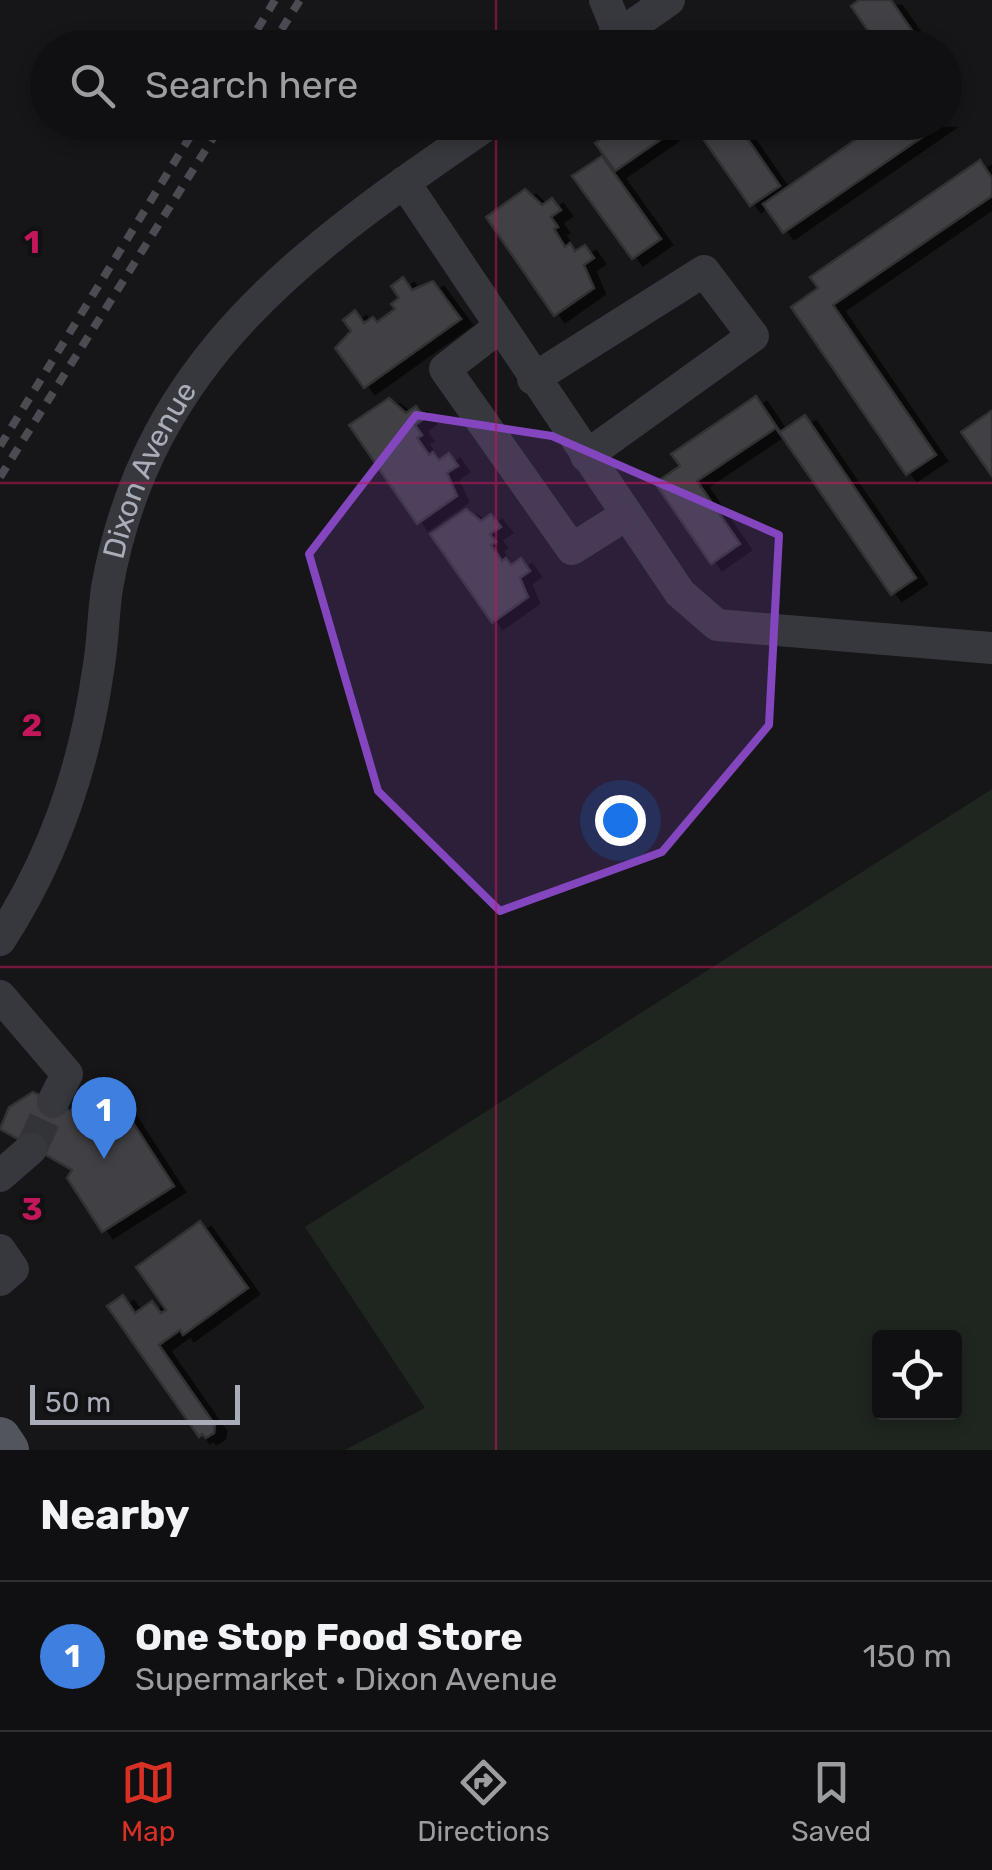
<!DOCTYPE html>
<meta charset="utf-8">
<style>
body{margin:0;font-family:Rubik,sans-serif;background:#19191b;color:#f1f3f6}
.controls{position:absolute;right:30px;bottom:30px;display:grid;overflow:hidden;border-radius:10px;box-shadow:0 5px 15px #0003}
.controls button{width:90px;height:90px;display:grid;place-items:center;padding:0;border:0;border-bottom:2px solid #303032;background:#101012;color:#f1f3f6;font:50px sans-serif}
.scale{position:absolute;left:30px;bottom:25px;width:210px;box-sizing:border-box;padding-left:10px;border:5px solid #a8adb8;border-top:0;font-size:28px;line-height:35px;white-space:nowrap;color:#a8adb8;-webkit-text-stroke:8px #111113;paint-order:stroke}
.you{position:absolute;left:620px;top:820px;width:35px;height:35px;margin:-25px;border:8px solid #fff;border-radius:50%;background:#1a73e8;box-shadow:0 0 0 15px #1a73e833}
.badge{display:grid;place-items:center;width:65px;height:65px;border-radius:50%;background:#d93025;color:#fff;font-size:32px;font-weight:700}
.pin{position:absolute;translate:-50% -82px;filter:drop-shadow(0 2px 5px #0008)}
.pin::after{content:'';position:absolute;top:52px;width:35px;height:30px;background:inherit;clip-path:polygon(0 0,100% 0,50% 100%)}
.list{margin:0;padding:0;list-style:none}
h2{display:flex;justify-content:space-between;align-items:center;height:130px;margin:0;padding:0 40px;font-size:42px}
h2 small{font-size:32px;font-weight:400;color:#9c9d9f}
.list li{display:grid;grid-template-columns:65px 1fr auto;gap:30px;align-items:center;box-sizing:border-box;height:150px;padding:0 40px;border-top:2px solid #303032}
.list b{display:block;font-size:38px;white-space:nowrap}
.list p{margin:0;font-size:32px;white-space:nowrap;color:#9c9d9f}
.list em{font-size:32px;font-style:normal;color:#9c9d9f}
.icon{flex:none;width:55px;height:55px;fill:none;stroke:currentColor;stroke-width:2;stroke-linecap:round;stroke-linejoin:round}
.map{position:relative;flex:none;width:992px;height:1450px;overflow:hidden}
.search{position:absolute;background:#101012;box-shadow:0 5px 15px #0003;left:30px;right:30px;top:30px;height:110px;display:flex;align-items:center;gap:25px;box-sizing:border-box;padding:0 35px;border-radius:55px;color:#9c9d9f;font-size:38px}
.sheet{height:280px;background:#101012}
nav{display:flex;justify-content:space-around;align-items:center;box-sizing:border-box;height:140px;border-top:2px solid #303032;background:#101012;font-size:28px;color:#9c9d9f}
nav a{display:grid;justify-items:center;gap:5px}
nav .on{color:#d93025}
.map>svg:first-child{display:block}
.green{fill:#1e261f;fill-rule:evenodd}
.building{fill:#404145;stroke:#303034;stroke-width:2.5;filter:url(#shadow)}
.lines{fill:none;stroke-linecap:round;stroke-linejoin:round}
.minor-tunnel{stroke:#333438;stroke-width:32;stroke-dasharray:32 16;stroke-linecap:butt}
.minor{stroke:#37383d;stroke-width:32}
.major{stroke:#53555c;stroke-width:42}
.rail{stroke:#4a4c52;stroke-width:8;stroke-dasharray:12 10;stroke-linecap:butt}
.marked{fill:#8446be;fill-opacity:0.2;stroke:#8446be;stroke-width:8;stroke-linejoin:round}
.grid{fill:none;stroke:#c2185b;stroke-width:2.5;stroke-opacity:0.55}
.labels{text-anchor:middle;stroke-width:9;stroke-linejoin:round;paint-order:stroke}
.street-label{font-size:30px;fill:#a8adb8;stroke:#111113}
.grid-label{font-size:32px;text-anchor:middle;font-weight:bold;fill:#c2185b;stroke:#111113;stroke-width:9;stroke-linejoin:round;paint-order:stroke}
</style>
<div class="map">
<svg width="992" height="1450" viewBox="0 0 992 1450">
<defs>
<filter id="shadow"><feDropShadow dx="11" dy="6" stdDeviation="0" flood-color="#0009"/></filter>
</defs>
<rect width="100%" height="100%" fill="#161618"/>
<path class="green" d="M992 789V1450H345L425 1408 305 1227ZM880 1338H954V1412H880Z"/>
<g class="building">
<polygon points="859,0 891,0 924,48 880,48 851,6"/>
<polygon points="624,122 686,122 615,171 595,143"/>
<polygon points="736,122 780,186 750,206 692,123"/>
<polygon points="881,122 944,122 783,233 763,204"/>
<polygon points="602,156 661,239 632,259 572,176"/>
<polygon points="980,160 992,178 992,196 833,305 936,455 906,475 791,307 818,288 810,277"/>
<polygon points="525,189 542,205 552,198 561,210 551,217 558,227 554,229 565,247 570,243 575,251 585,245 594,258 584,265 594,288 554,316 486,217"/>
<polygon points="403,277 412,290 433,281 461,319 364,388 335,348 351,331 343,320 355,310 364,323 373,317 377,322 395,309 391,304 399,298 391,286"/>
<polygon points="756,396 780,432 805,415 916,578 891,595 776,428 697,481 740,544 711,564 655,483 680,466 671,454"/>
<polygon points="389,398 406,413 416,406 425,418 415,425 422,435 417,438 429,455 433,452 439,460 449,453 458,466 447,473 457,496 417,524 349,425"/>
<polygon points="991,411 992,413 992,476 961,432"/>
<polygon points="466,509 481,521 491,514 501,527 490,534 496,542 491,545 502,561 506,558 511,565 521,558 530,571 520,578 528,597 492,623 430,534"/>
<polygon points="33,1092 98,1124 101,1114 119,1101 174,1186 102,1232 67,1178 72,1170 0,1129 9,1107"/>
<polygon points="200,1221 248,1288 183,1335 180,1330 159,1345 215,1425 214,1433 206,1438 202,1434 199,1437 107,1306 123,1295 135,1313 152,1301 161,1313 166,1310 136,1267"/>
</g>
<g class="lines">
<polyline class="minor-tunnel" points="31,1149 53,1102"/>
<g class="minor">
<polyline points="605,0 619,34"/>
<polyline points="600,48 669,0"/>
<polyline points="404,182 680,593 717,625 992,648"/>
<polyline points="498,328 445,369 572,549 626,515"/>
<polyline points="533,379 704,271 753,336 586,456"/>
<path id="s1" d="M0 940C54 857 84 769 98 671 103 644 103 615 107 588 148 356 310 246 491 122"/>
<polyline points="0,996 67,1074 53,1102"/>
<polyline points="0,1176 31,1149"/>
<polyline points="0,1250 13,1269 0,1280"/>
</g>
<polyline class="major" points="0,1438 8,1450"/>
<g class="rail">
<polyline points="246,48 275,0"/>
<polyline points="270,48 300,0"/>
<polyline points="0,446 199,122"/>
<polyline points="0,477 223,122"/>
</g>
</g>
<path class="marked" d="M416 415 552 436 779 535 769 725 662 852 500 911 378 791 309 554Z"/>
<path class="grid" d="M496 0V48M496 122V1450M0 483H992M0 967H992"/>
<g class="labels">
<g class="street-label">
<text dy="10" stroke="none"><textPath href="#s1" startOffset="498">Dixon Avenue</textPath></text>
</g>
</g>
<g class="grid-label">
<text x="32" y="253">1</text>
<text x="32" y="736">2</text>
<text x="32" y="1220">3</text>
</g>
</svg>
<div class="controls">
<button><svg class="icon" aria-label="locate" viewBox="0 0 24 24"><circle cx="12" cy="12" r="6"/><path d="M12 2v4M12 18v4M2 12h4M18 12h4"/></svg></button>
</div>
<div class="scale">50 m</div>
<div class="you"></div>
<div class="pin badge" style="left:104px;top:1159px;background:#3f7fe0">1</div>
<div class="search"><svg class="icon" aria-label="search" viewBox="0 0 24 24"><circle cx="10" cy="10" r="6"/><path d="M15 15l6 6"/></svg>Search here</div>
</div>
<section class="sheet">
<h2>Nearby<small></small></h2>
<ul class="list">
<li><span class="badge" style="background:#3f7fe0">1</span><div><b>One Stop Food Store</b><p>Supermarket · Dixon Avenue</p></div><em>150 m</em></li>
</ul>
</section>
<nav>
<a class="on"><svg class="icon" aria-label="map" viewBox="0 0 24 24"><path d="M3 6l6-2 6 2 6-2v14l-6 2-6-2-6 2zM9 4v14M15 6v14"/></svg>Map</a>
<a><svg class="icon" aria-label="directions" viewBox="0 0 24 24"><path d="M12 3l9 9-9 9-9-9zM9 14v-3h6M13 9l2 2-2 2"/></svg>Directions</a>
<a><svg class="icon" aria-label="saved" viewBox="0 0 24 24"><path d="M7 4h10v16l-5-4-5 4z"/></svg>Saved</a>
</nav>
